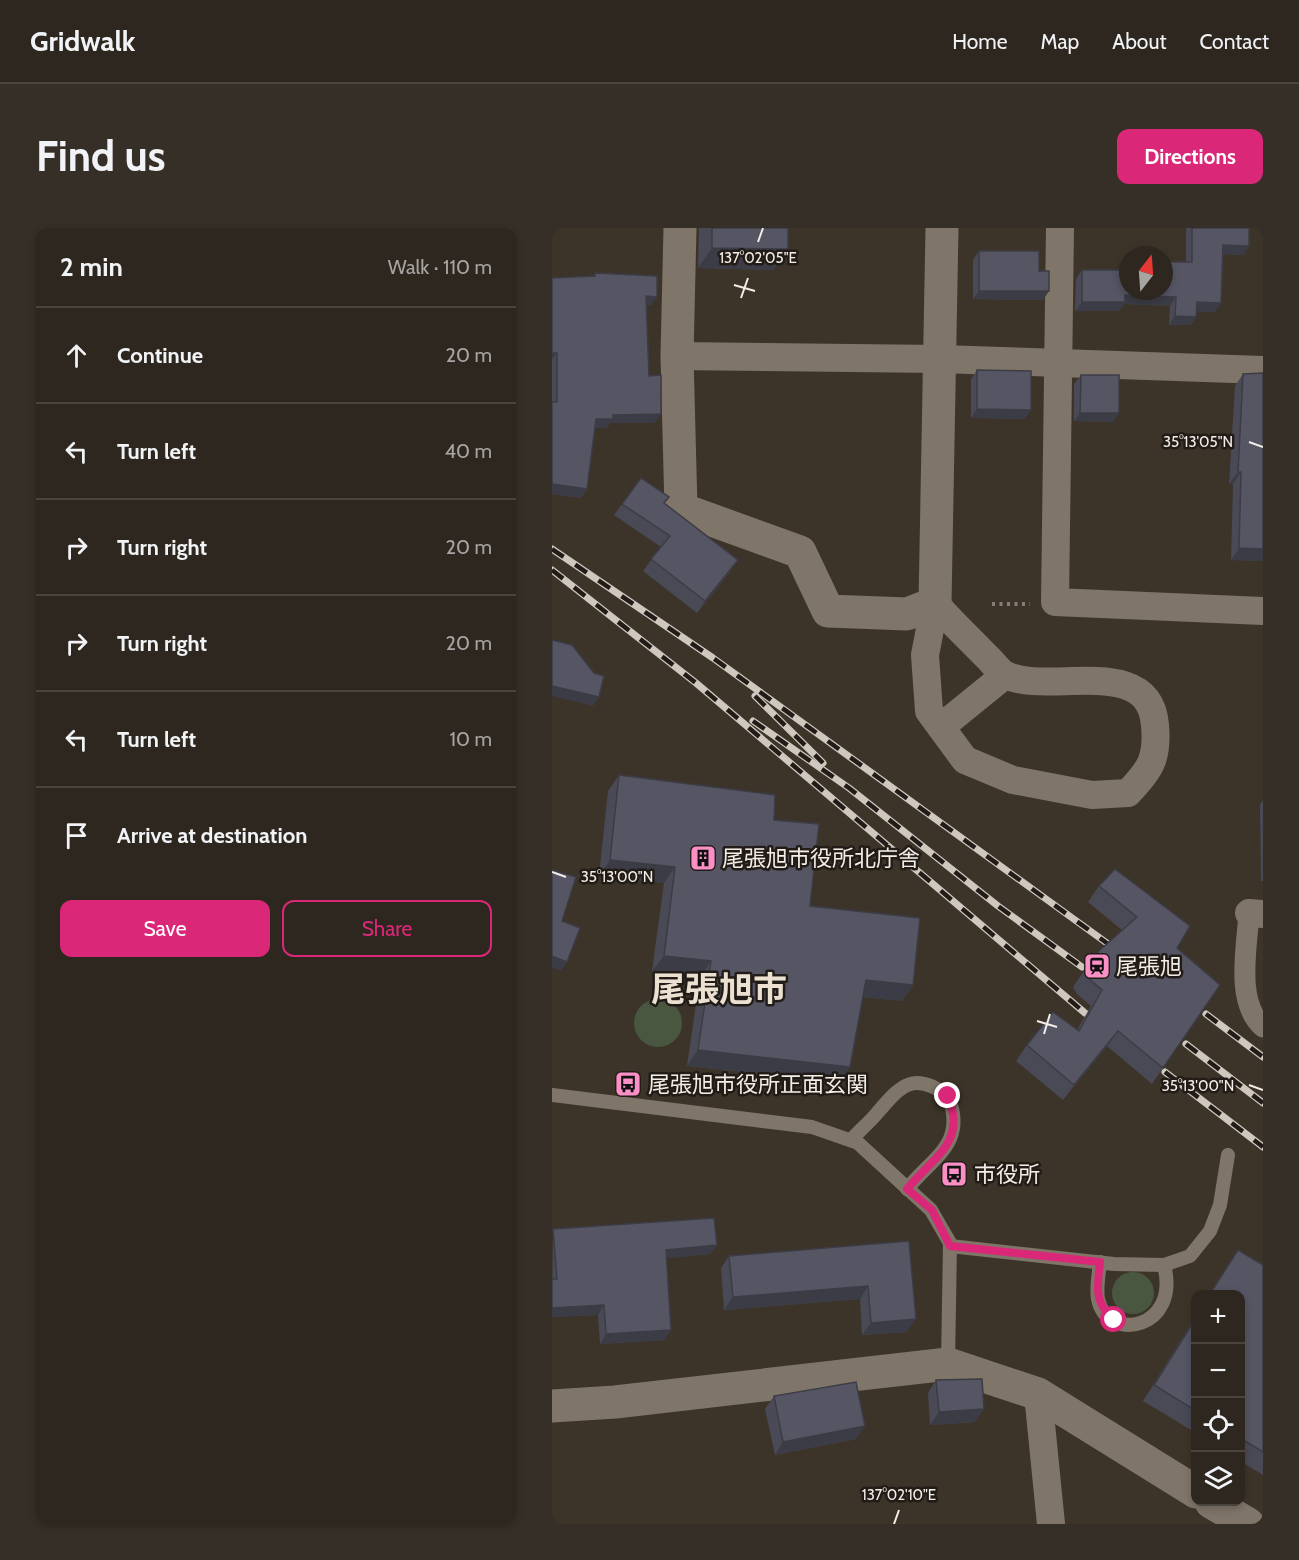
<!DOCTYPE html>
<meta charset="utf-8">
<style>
body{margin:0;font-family:Cabin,"Noto Sans JP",sans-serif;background:#362f28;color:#f1f3f6}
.controls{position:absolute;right:18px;bottom:18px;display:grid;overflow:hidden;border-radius:12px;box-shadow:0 3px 9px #0003}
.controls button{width:54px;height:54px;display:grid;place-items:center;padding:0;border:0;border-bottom:2px solid #49443d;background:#2e271f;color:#f1f3f6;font:30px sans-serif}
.compass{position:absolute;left:567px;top:18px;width:54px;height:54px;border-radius:50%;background:#2e271f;box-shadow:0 3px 9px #0003;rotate:17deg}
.stop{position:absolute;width:18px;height:18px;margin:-14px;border:4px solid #db2777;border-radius:50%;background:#fff}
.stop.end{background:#db2777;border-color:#fff;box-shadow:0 2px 6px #0008}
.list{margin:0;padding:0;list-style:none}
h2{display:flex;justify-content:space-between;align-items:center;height:78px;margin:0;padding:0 24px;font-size:26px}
h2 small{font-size:20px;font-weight:400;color:#a7a5a4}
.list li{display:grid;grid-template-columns:39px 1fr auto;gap:18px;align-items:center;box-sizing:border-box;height:96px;padding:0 24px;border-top:2px solid #49443d}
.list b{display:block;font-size:22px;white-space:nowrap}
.list em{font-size:20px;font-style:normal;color:#a7a5a4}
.actions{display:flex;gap:12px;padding:18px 24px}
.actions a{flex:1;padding:14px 0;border:2px solid #db2777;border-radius:12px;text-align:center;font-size:21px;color:#db2777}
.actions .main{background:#db2777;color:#fff}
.icon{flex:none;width:33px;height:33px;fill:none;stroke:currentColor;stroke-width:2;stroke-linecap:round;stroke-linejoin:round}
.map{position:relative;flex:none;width:711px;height:1296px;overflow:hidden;border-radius:12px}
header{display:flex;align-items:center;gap:36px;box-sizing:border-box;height:84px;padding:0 30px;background:#2e271f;border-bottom:2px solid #49443d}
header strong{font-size:28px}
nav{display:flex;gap:33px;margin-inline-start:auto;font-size:21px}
.intro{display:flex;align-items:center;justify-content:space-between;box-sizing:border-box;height:144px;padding:0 36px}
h1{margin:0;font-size:42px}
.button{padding:15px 27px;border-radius:12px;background:#db2777;color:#fff;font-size:21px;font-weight:700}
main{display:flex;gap:36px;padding:0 36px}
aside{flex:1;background:#2e271f;border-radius:12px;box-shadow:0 3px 9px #0003}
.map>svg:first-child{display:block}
.green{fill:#4a5740}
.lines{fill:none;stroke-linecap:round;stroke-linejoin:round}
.path{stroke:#857d73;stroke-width:4;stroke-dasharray:3 4.5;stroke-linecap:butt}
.service{stroke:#807569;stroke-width:14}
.pedestrian{stroke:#807569;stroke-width:21}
.minor{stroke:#807569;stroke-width:28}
.tertiary{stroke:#807569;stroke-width:33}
.rail-casing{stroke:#cfc8bf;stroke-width:7}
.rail{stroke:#211c17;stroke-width:4.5;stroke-dasharray:14;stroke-linecap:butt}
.wall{fill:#4a4956}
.shaded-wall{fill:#3c3c46}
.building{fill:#565564;stroke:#3c3c46;stroke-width:1.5}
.route{stroke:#db2777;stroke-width:8}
.ticks{fill:none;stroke:#f3ede5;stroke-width:2}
.labels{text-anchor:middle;stroke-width:5;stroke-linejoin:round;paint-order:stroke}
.poi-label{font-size:22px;fill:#f3ede5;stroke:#211c17;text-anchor:start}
.town-label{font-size:34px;font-weight:bold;fill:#ece0d1;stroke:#211c17}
.ticks-label{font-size:15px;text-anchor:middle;fill:#f3ede5;stroke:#211c17;stroke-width:5;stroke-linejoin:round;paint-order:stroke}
</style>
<header>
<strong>Gridwalk</strong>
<nav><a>Home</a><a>Map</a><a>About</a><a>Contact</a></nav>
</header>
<div class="intro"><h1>Find us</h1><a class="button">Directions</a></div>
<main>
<aside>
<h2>2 min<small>Walk · 110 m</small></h2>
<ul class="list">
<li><svg class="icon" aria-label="ahead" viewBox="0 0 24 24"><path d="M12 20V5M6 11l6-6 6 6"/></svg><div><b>Continue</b></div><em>20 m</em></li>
<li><svg class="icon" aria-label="left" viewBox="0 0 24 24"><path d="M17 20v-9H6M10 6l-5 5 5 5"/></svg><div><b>Turn left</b></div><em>40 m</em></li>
<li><svg class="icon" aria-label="right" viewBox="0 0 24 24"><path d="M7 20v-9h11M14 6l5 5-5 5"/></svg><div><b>Turn right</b></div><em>20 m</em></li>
<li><svg class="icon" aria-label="right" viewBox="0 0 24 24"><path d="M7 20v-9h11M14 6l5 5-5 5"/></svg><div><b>Turn right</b></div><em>20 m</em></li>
<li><svg class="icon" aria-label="left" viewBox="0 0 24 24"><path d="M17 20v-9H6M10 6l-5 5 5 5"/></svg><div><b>Turn left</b></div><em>10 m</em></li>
<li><svg class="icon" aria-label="arrive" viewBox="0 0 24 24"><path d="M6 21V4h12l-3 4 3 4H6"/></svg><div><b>Arrive at destination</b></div></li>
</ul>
<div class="actions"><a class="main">Save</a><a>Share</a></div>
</aside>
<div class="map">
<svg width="711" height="1296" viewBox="0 0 711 1296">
<rect width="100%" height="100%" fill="#3d3429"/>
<g class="green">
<circle cx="106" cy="795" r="24"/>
<circle cx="581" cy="1065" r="21"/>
</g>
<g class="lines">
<polyline class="path" points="440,376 478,376"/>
<g class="service">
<polyline points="0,867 260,899 306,915 379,982 398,1015 396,1136"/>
<path d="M300 911C308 902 318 894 326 884 349 857 362 843 396 868 415 915 382 928 355 961"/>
<polyline points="398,1018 562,1036 612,1037 638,1028 658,1003 668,977 676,927"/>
<path d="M548 1034C547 1046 544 1059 546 1071 555 1115 629 1102 612 1037"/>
</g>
<path class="pedestrian" d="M697 685C695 720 683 774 711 799"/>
<g class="minor">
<polyline points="508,0 503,374 711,383"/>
<polyline points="125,128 389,131 711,142"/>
<path d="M383 375C399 394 417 410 434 428 440 433 447 444 454 447 496 468 597 425 603 497 606 531 598 542 576 565L540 567 461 552 413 532 377 483 373 427Z"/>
<polyline points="389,499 453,447"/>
<polyline points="697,685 711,686"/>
<polyline points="486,1166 499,1296"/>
</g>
<g class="tertiary">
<polyline points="128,0 125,128 129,281 248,324 276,383 355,386 383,375 390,0"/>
<polyline points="0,1178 63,1174 396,1136 486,1166 644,1264"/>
<polyline points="659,1274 696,1296"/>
</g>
<defs>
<g id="rail">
<polyline points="0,321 161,430 570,726"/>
<polyline points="0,342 144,455 533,785"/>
<polyline points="203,468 271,535"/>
<polyline points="201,493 297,560 446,678 530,739"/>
<polyline points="654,786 711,829"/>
<polyline points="634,816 711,875"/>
<polyline points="613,844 711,919"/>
</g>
</defs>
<use href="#rail" class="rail-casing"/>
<use href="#rail" class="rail"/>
</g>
<g class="wall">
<polygon points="147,0 236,0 222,42 146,40"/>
<polygon points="634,0 697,0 697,18 691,27 671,26 663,84 644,83 644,89 638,97 617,97 618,78 572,76 567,83 523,83 524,51 530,42 574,42 576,39 576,63 634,34"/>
<polygon points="427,23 487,43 491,72 421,71 421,32"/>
<polygon points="43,45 99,77 94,77 97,148 103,195 58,195 55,200 43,200 35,261 29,270 0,266 0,50 42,48"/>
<polygon points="425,142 473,191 419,190 419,151"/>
<polygon points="711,145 711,333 679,332 681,256 677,256 683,158 691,146"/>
<polygon points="529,147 561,194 522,193 522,156"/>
<polygon points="89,250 112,275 178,344 145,385 91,343 109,319 62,287"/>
<polygon points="67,547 222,592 258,678 361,757 350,773 311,769 287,855 135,838 148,749 100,743 112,655 47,648 56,563"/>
<polygon points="711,572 711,653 709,653 708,576"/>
<polygon points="547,658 625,720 668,757 600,856 555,818 511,872 464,833 475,817 525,802 539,778 525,766 521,759 532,743 570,702 536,674"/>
<polygon points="1,1001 165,1017 158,1026 114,1030 113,1112 48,1116 46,1087 0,1089"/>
<polygon points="357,1013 355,1104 310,1107 308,1071 172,1082 169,1040 177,1028"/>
<polygon points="686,1022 711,1037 711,1247 688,1233 688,1066 657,1066"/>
<polygon points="644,1088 644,1205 591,1173"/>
<polygon points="384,1152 423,1194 378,1197 376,1165"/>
<polygon points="222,1168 304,1211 223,1227 213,1181"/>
</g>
<g class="shaded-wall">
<polygon points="671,17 697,18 691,27 665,26"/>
<polygon points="160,20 236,21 222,42 146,40"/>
<polygon points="427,63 497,63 491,72 421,71"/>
<polygon points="573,67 624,69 618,78 572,76 567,83 523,83 530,74"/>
<polygon points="94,68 105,69 99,77 88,76"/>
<polygon points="645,74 669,75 663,84 638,83"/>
<polygon points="623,88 644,89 638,97 617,97"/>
<polygon points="0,125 5,125 0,131"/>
<polygon points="425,181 479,182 473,191 419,190"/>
<polygon points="528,185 567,185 561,194 522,193"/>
<polygon points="109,186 103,195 58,195 55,200 38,200 44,191 61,187"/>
<polygon points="686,244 689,244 681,256 677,256"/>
<polygon points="0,256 35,261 29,270 0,266"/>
<polygon points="687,320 711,321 711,333 679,332"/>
<polygon points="186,332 178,344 145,385 153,373"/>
<polygon points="0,458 47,469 41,478 0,468"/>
<polygon points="58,632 123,639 112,655 47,648"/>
<polygon points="0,728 15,734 9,743 0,739"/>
<polygon points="112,728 159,733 148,749 100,743"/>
<polygon points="314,752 361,757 350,773 303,768"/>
<polygon points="566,803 555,818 511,872 522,857"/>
<polygon points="146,822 298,839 287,855 135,838"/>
<polygon points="165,1017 158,1026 107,1031 114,1022"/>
<polygon points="316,1058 308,1071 172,1082 181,1069"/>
<polygon points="52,1077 46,1087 0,1089 0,1080"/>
<polygon points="364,1091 355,1104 310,1107 319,1095"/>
<polygon points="119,1102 113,1112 48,1116 54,1106"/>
<polygon points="432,1181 423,1194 378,1197 387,1184"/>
<polygon points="313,1198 304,1211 223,1227 231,1214"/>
</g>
<g class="building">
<polygon points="160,0 236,0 236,21 160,20"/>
<polygon points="640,0 697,0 697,18 671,17 669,75 645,74 644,89 623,88 624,69 573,67 573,74 530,74 530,42 576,42 576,63 612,63 612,34 640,34"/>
<polygon points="427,23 487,23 487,43 497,43 497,63 427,63"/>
<polygon points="43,45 105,48 105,69 94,68 97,148 109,147 109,186 61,187 61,191 44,191 35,261 0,256 0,174 5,174 5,125 0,125 0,50 43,48"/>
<polygon points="425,142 479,143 479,182 425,181"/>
<polygon points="711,145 711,321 687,320 689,244 686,244 691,146"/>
<polygon points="529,147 567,147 567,185 528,185"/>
<polygon points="89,250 117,269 112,275 186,332 153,373 99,331 118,308 70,276"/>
<polygon points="0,412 20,417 42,445 52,448 47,469 0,458"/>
<polygon points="67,547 223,567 222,592 267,596 258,678 368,690 361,757 314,752 298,839 146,822 159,733 112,728 123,639 58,632"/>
<polygon points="563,641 638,698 625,720 668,757 611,840 566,803 522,857 475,817 501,784 527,803 550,762 536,750 532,743 548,722 585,689 547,658"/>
<polygon points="0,642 24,649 10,693 28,700 15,734 0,728"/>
<polygon points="162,990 165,1017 114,1022 119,1102 54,1106 52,1077 0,1080 0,1051 5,1051 1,1001"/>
<polygon points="357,1013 364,1091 319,1095 316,1058 181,1069 177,1028"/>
<polygon points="686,1022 711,1037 711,1224 688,1210 688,1066 658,1066"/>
<polygon points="644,1090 644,1183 602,1157"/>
<polygon points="430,1151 432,1181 387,1184 384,1152"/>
<polygon points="304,1154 313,1198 231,1214 222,1168"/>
</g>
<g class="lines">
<path class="route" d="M396 868C415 915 382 928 355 961L380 982 398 1018 548 1034C545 1060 542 1074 562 1092"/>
</g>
<path class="ticks" d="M206 14 211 0M182 57 203 63M189 70 196 50M697 214 711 219M0 644 14 649M485 793 505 799M492 806 498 786M697 857 711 862M342 1296 347 1282"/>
<defs>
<symbol id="building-square" viewBox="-11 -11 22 22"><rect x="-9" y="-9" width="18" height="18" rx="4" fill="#fb8fc6" stroke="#211c17"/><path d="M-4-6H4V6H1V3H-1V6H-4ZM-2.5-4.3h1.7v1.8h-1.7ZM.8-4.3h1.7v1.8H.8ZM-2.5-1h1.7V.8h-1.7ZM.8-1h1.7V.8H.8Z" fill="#111"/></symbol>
<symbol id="station-square" viewBox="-11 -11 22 22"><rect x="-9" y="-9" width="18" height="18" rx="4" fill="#fb8fc6" stroke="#211c17"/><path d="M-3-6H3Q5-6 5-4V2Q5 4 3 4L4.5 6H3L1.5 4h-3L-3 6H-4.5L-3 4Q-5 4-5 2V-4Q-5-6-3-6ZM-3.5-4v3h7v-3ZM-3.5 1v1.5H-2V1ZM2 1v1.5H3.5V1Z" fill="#111"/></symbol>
<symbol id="bus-square" viewBox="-11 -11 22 22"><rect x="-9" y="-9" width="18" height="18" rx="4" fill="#fb8fc6" stroke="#211c17"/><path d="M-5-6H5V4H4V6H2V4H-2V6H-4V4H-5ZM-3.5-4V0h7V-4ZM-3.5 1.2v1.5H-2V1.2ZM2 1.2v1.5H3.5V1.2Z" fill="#111"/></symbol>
</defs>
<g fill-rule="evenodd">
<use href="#building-square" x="136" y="615" width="30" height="30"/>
<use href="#station-square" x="530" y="723" width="30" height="30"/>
<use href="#bus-square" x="61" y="841" width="30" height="30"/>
<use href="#bus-square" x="387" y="931" width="30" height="30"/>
</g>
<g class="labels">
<g class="poi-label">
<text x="170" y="638">尾張旭市役所北庁舎</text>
<text x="564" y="746">尾張旭</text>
<text x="96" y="864">尾張旭市役所正面玄関</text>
<text x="422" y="954">市役所</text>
</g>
<g class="town-label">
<text x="167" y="773">尾張旭市</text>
</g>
</g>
<g class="ticks-label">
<text x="206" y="35">137°02'05"E</text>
<text x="646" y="219">35°13'05"N</text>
<text x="65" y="654">35°13'00"N</text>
<text x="646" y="863">35°13'00"N</text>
<text x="347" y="1272">137°02'10"E</text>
</g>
</svg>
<div class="controls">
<button>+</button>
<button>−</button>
<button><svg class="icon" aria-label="locate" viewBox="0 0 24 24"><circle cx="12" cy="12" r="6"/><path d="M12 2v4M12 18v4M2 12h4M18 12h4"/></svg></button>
<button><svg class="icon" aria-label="layers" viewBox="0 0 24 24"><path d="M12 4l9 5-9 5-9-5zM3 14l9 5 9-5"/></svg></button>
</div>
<svg class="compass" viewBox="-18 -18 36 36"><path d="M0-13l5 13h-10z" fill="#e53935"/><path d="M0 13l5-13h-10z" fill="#a7a5a4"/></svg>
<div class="stop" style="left:562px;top:1092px"></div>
<div class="stop end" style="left:396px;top:868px"></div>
</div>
</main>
